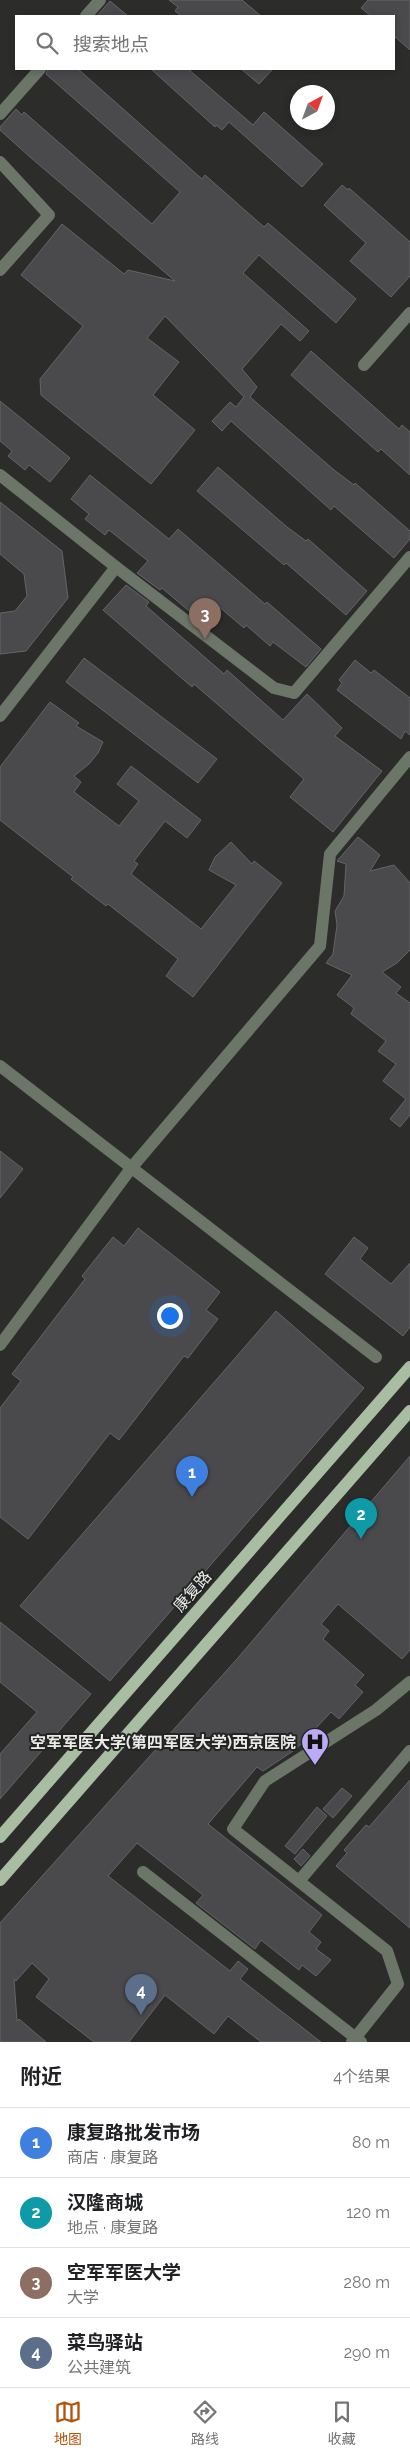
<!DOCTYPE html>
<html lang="zh">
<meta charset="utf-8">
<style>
body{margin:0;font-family:Raleway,"Noto Sans SC",sans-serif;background:#f2f2f2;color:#202124}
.compass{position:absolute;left:290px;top:85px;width:45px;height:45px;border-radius:50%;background:#fff;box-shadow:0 2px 8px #0003;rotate:41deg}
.you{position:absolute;left:169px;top:1315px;width:18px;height:18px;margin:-12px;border:4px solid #fff;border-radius:50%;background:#1a73e8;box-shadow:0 0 0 8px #1a73e833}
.badge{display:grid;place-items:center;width:32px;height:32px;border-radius:50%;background:#b45309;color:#fff;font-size:16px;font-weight:700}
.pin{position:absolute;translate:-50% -41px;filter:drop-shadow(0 1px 2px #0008)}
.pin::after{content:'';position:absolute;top:26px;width:18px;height:15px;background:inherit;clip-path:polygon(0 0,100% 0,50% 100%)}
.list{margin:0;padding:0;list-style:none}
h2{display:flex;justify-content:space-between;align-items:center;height:65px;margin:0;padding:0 20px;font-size:21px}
h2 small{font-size:16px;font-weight:400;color:#757577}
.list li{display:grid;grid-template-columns:32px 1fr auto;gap:15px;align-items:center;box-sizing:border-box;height:70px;padding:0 20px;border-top:1px solid #e0e0e0}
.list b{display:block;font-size:19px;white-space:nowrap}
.list p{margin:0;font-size:16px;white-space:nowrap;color:#757577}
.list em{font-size:16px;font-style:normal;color:#757577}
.icon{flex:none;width:28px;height:28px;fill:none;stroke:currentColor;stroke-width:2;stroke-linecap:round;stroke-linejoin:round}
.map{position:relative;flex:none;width:410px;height:2042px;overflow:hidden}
.search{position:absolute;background:#fff;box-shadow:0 2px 8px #0003;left:15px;right:15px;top:15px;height:55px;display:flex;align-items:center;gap:12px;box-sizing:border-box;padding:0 18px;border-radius:0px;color:#757577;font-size:19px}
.sheet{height:345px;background:#fff}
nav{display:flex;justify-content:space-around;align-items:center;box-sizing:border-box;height:70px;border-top:1px solid #e0e0e0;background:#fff;font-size:14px;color:#757577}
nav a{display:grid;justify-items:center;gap:2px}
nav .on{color:#b45309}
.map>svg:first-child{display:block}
.building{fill:#4a4a4c;stroke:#646467}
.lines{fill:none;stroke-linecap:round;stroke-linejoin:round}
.minor{stroke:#6b7568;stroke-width:12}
.major{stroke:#a9bda2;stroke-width:12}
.labels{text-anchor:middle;stroke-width:4;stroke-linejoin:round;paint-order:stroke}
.street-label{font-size:16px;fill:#eaebe9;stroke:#222422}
.poi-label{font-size:16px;font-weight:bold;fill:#eaebe9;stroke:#222422;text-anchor:end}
</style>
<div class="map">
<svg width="410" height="2042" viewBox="0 0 410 2042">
<rect width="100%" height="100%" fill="#2c2d2b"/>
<g class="building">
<polygon points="169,0 242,0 261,16 181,16 175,11 178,7"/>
<polygon points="368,0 410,0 410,50 394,36 394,16 371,16 361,8"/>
<polygon points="110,1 128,16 97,16"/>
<polygon points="48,69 78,69 202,179 205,175 264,227 268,223 356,299 336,323 259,255 243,273 309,331 300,341 281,324 242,369 257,387 250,397 334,470 354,485 355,483 410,531 410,539 394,558 334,506 331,510 231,421 222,431 212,421 230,402 236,407 244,397 165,316 147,338 179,362 153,395 195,430 151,484 41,395 40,379 83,326 21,275 62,224 124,274 128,270 175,281 30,157 0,130 0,127 16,109 22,115 24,112 152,224 180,192 46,74"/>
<polygon points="151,69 188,69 253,125 264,112 323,164 302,187 229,122 222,130 216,125 215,127"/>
<polygon points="241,69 273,69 259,84"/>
<polygon points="342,185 348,190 349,188 410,242 410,276 391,297 350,261 366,243 324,205"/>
<polygon points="311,351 399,429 402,425 410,432 410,475 381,449 378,452 291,375"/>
<polygon points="0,401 70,458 50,482 29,465 25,470 8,456 12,451 0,441"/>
<polygon points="218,467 287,527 306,541 308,539 367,591 346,615 286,563 284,565 197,491"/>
<polygon points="90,475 169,539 178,529 265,604 267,602 321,649 306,667 273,642 270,646 246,625 244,628 217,605 202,622 162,588 160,590 137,573 148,561 109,530 105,535 85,519 89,514 71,499"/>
<polygon points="0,502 62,551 68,598 26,651 0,654 0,613 15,611 27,596 24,574 0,554"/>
<polygon points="126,585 149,602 146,606 224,674 227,670 283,720 307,694 342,728 335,736 382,771 333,832 290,797 304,779 194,684 192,687 103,610"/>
<polygon points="84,658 217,759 198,783 66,682"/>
<polygon points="355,660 371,673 374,670 410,698 410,735 405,731 401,739 337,690 342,683 339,680"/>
<polygon points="50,702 79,723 76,726 103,742 98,753 89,764 74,776 81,782 74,792 119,826 139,801 117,784 131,766 201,820 187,838 165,821 134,861 138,864 131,874 201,929 236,885 209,870 215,857 231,842 252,864 254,861 282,883 193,997 166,976 178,959 108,904 106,906 71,879 73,877 0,820 0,767"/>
<polygon points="358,837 380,855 370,871 394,865 410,883 410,950 397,963 382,972 401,987 396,993 410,1003 410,1115 400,1127 390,1119 406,1099 383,1081 396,1064 378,1051 386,1041 351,1014 354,1008 337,995 352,975 326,963 333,954 337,925 335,911 344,896 346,864 337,861"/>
<polygon points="0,1151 23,1169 0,1198"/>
<polygon points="138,1228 220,1292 206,1310 218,1319 188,1358 184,1356 119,1440 110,1433 28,1539 0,1517 0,1408 21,1381 12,1374 85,1279 82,1276 113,1237 124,1246"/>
<polygon points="354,1237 368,1248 360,1259 391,1284 410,1263 410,1327 403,1336 325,1274"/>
<polygon points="276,1311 364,1388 110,1681 20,1606"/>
<polygon points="410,1456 410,1650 402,1659 338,1604 321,1624 329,1631 323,1639 364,1675 355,1685 363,1692 339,1719 331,1712 296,1749 263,1771 257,1767 208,1824 322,1915 309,1932 321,1942 316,1949 331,1960 316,1976 302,1965 299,1970 261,1940 255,1949 196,1903 203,1895 137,1843 108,1876 230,1971 238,1961 248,1969 240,1979 321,2042 261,2042 228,2016 214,2034 165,1995 129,2042 94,2042 36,1997 49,1979 32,1963 16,1981 14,1979 17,2021 19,2019 46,2042 0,2042 0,1923 237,1659"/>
<polygon points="0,1622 91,1694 0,1799 0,1754 37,1712 0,1682"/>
<polygon points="410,1780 410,1928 336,1866 347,1853 344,1850 366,1825 369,1827"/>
<polygon points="342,1788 352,1796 333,1818 323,1809"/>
<polygon points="317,1807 327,1816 295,1854 285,1846"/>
<polygon points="303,1849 310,1856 301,1866 294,1859"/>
</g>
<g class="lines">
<g class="minor">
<polyline points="86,16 100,0"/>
<polyline points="0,114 40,69"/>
<polyline points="0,162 49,215 0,270"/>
<polyline points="364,365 410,313"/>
<polyline points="0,475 116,567 0,716"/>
<polyline points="116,567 274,688 294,693 410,557"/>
<polyline points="0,1066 376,1357"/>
<polyline points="0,1345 132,1167 320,946 330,854 410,757"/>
<polyline points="143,1872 361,2042"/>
<polyline points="299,1881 410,1751"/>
<polyline points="352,2042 398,1984 387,1951 233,1829 265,1781 376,1710 410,1682"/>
</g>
<g class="major">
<polyline points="0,1837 410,1367"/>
<polyline points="0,1880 410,1411"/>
</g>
</g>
<defs>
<symbol id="hospital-pin" viewBox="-11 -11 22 30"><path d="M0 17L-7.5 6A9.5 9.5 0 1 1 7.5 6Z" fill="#bcaaf6" stroke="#222422"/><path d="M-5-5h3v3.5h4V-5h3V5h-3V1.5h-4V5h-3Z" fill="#111"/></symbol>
</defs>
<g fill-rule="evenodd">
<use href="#hospital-pin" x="299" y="1726" width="32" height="43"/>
</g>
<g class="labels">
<g class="street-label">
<text transform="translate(192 1591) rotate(-49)" y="6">康复路</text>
</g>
<g class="poi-label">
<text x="296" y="1748">空军军医大学(第四军医大学)西京医院</text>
</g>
</g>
</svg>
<svg class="compass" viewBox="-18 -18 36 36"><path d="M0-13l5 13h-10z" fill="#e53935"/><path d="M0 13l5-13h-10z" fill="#757577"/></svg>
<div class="you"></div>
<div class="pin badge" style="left:192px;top:1497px;background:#3f7fe0">1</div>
<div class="pin badge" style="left:361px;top:1539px;background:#0f9aa8">2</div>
<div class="pin badge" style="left:205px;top:639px;background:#8d6e63">3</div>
<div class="pin badge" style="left:141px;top:2015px;background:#5c6f8a">4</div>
<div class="search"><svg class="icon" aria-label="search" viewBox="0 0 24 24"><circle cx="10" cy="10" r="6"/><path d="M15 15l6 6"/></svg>搜索地点</div>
</div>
<section class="sheet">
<h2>附近<small>4个结果</small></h2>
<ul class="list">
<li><span class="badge" style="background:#3f7fe0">1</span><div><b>康复路批发市场</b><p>商店 · 康复路</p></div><em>80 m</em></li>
<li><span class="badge" style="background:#0f9aa8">2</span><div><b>汉隆商城</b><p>地点 · 康复路</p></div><em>120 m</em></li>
<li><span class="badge" style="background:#8d6e63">3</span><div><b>空军军医大学</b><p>大学</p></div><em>280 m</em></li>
<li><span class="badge" style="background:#5c6f8a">4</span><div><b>菜鸟驿站</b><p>公共建筑</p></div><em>290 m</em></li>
</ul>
</section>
<nav>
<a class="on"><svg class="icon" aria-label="map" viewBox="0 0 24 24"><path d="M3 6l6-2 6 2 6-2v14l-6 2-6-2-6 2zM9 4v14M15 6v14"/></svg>地图</a>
<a><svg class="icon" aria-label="directions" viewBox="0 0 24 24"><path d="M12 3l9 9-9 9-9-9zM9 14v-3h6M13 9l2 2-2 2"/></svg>路线</a>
<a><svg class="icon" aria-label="saved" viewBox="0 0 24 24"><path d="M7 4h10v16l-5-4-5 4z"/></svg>收藏</a>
</nav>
